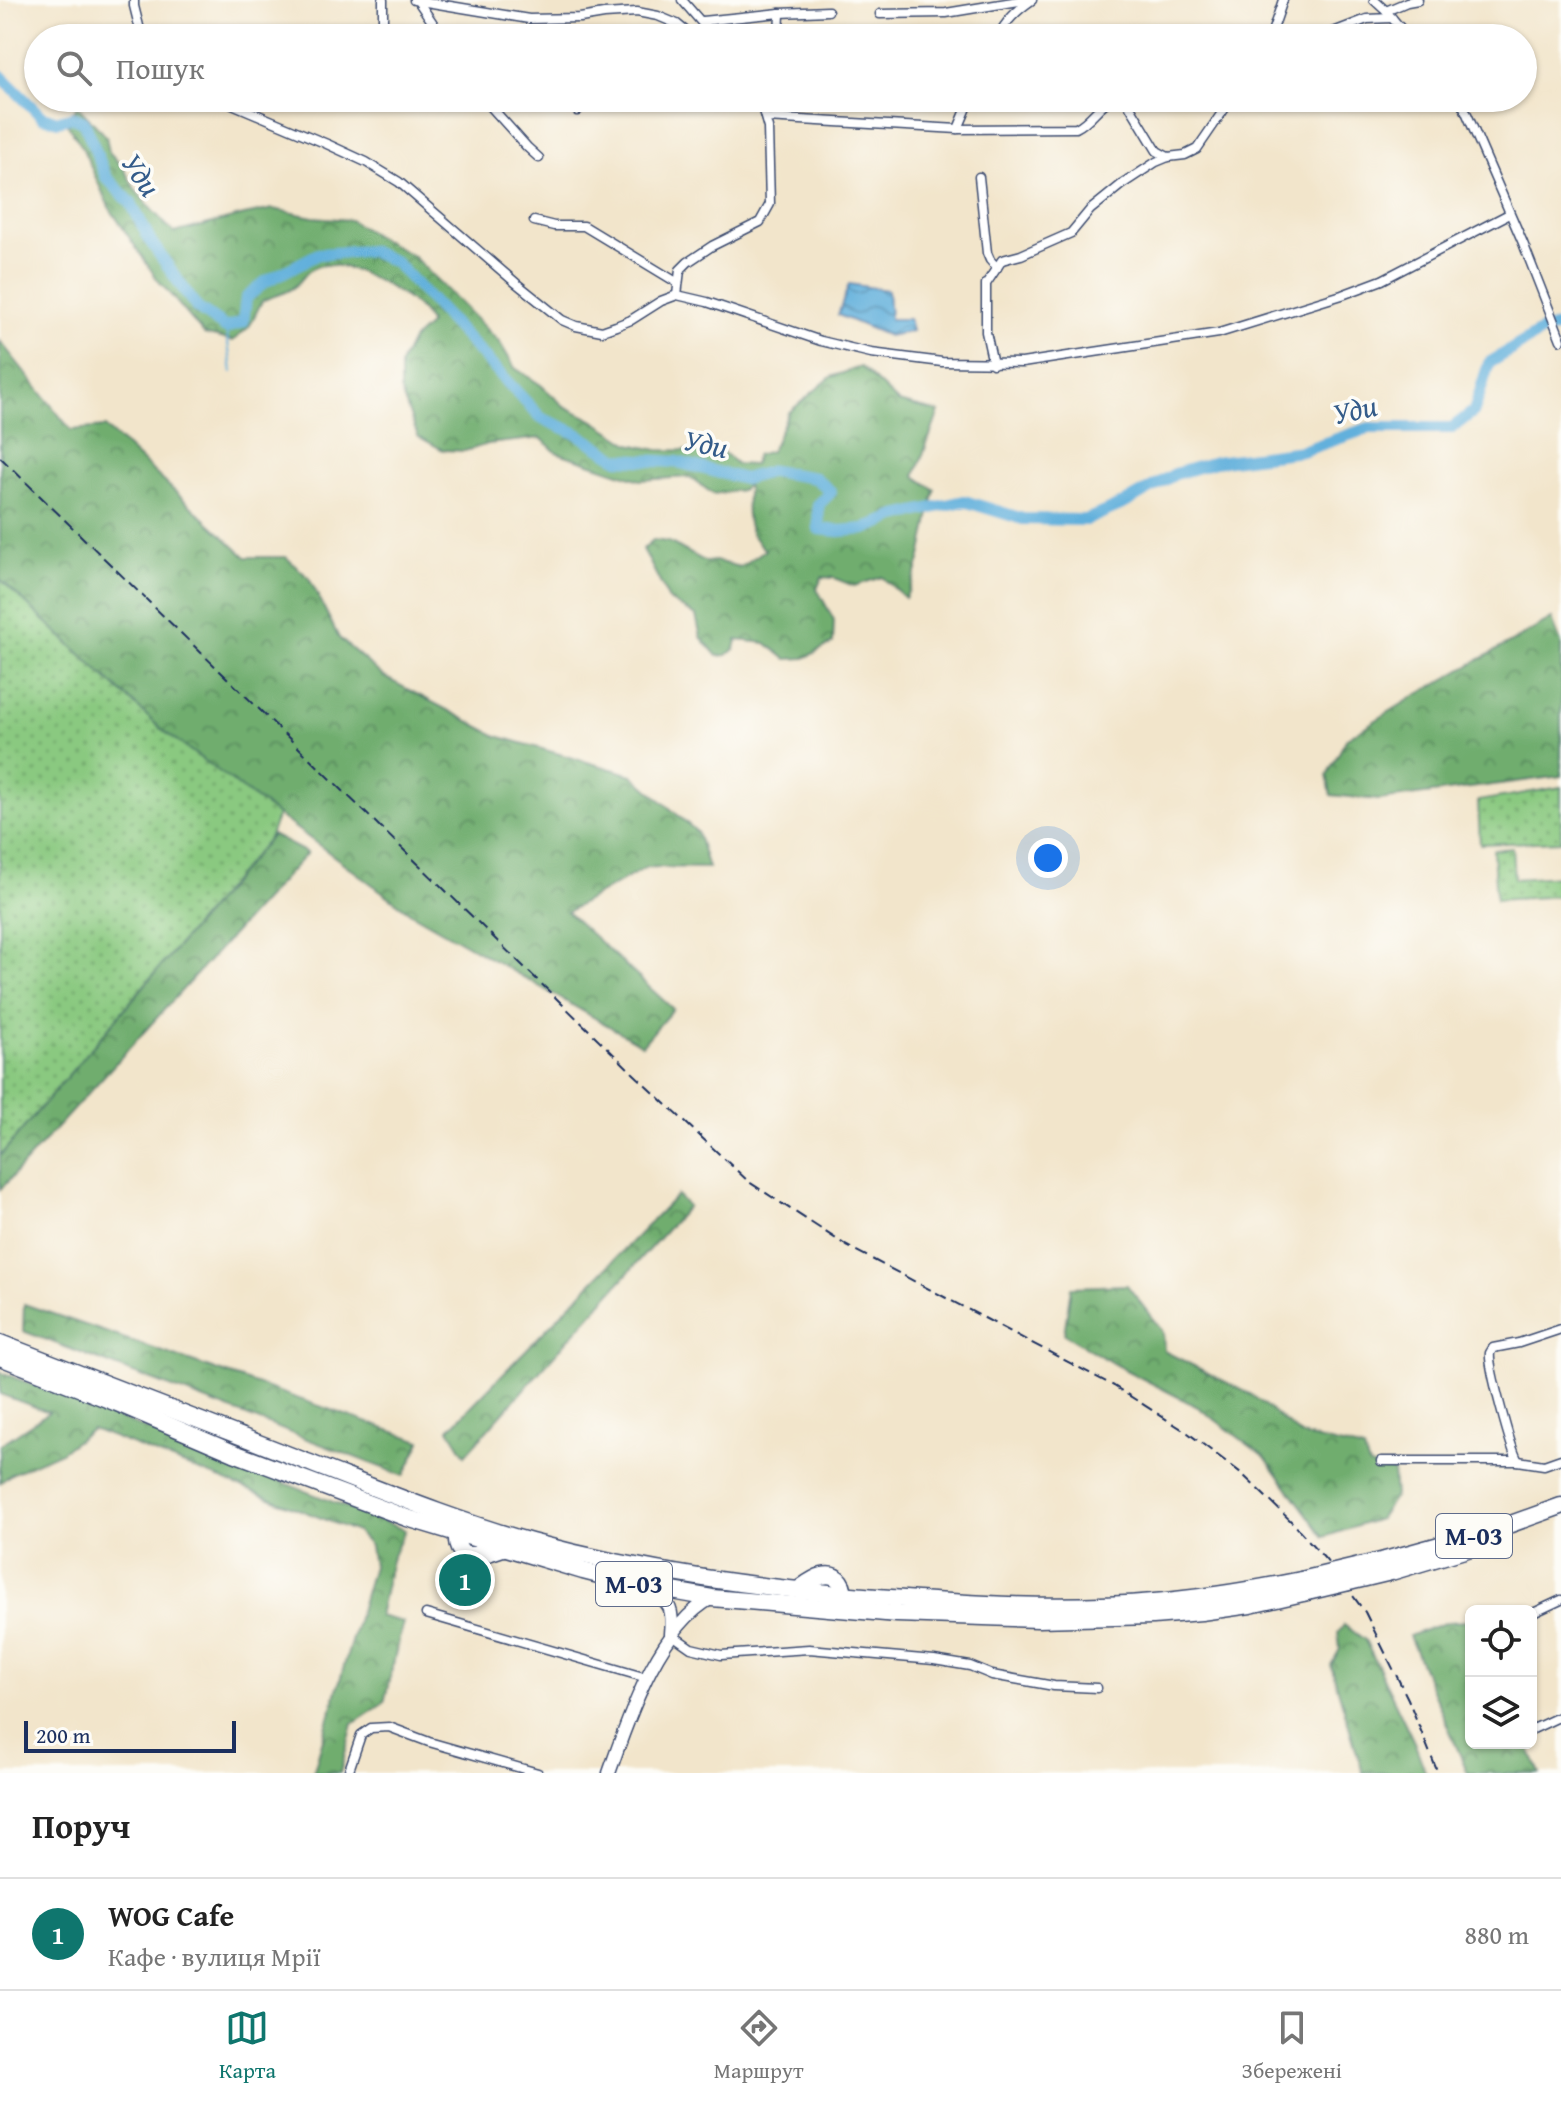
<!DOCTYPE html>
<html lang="uk">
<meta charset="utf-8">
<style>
body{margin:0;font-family:"Gentium Book Plus",serif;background:#f6f6f6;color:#222}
.controls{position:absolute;right:24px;bottom:24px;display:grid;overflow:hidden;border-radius:12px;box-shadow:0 2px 6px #0004}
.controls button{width:72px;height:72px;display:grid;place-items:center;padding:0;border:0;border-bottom:2px solid #e0e0e0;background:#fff;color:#222;font:40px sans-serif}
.scale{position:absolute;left:24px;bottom:20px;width:212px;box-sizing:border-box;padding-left:8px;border:4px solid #1b2f5e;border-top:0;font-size:22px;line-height:28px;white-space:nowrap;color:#1b2f5e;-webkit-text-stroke:6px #fdfcf7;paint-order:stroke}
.you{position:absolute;left:1048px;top:858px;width:28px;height:28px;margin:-20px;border:6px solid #fff;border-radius:50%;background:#1a73e8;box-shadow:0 0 0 12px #1a73e833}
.badge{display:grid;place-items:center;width:52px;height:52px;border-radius:50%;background:#0f766e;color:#fff;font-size:26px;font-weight:700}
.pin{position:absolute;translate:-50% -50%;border:4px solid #fff;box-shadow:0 2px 8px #0006}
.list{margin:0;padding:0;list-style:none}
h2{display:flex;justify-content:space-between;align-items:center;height:104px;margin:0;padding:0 32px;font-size:34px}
h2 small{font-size:26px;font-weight:400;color:#767676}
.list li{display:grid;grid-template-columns:52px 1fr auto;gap:24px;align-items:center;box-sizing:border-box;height:112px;padding:0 32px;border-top:2px solid #e0e0e0}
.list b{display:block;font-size:30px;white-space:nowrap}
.list p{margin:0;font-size:26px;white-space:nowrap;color:#767676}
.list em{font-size:26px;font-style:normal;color:#767676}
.icon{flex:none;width:44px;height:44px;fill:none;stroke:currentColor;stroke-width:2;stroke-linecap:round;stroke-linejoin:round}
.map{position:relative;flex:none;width:1561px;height:1773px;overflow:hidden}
.search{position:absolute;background:#fff;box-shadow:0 2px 6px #0004;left:24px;right:24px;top:24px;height:88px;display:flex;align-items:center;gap:20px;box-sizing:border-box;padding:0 28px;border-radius:44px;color:#767676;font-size:30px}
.sheet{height:216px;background:#fff}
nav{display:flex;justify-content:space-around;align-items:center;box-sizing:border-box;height:112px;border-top:2px solid #e0e0e0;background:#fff;font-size:22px;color:#767676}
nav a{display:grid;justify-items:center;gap:4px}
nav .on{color:#0f766e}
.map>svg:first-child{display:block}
.grass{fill:url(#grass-dots);stroke:#527c6f;stroke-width:2}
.forest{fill:url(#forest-crowns);stroke:#456e66;stroke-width:2}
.water{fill:url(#water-waves);stroke:#3e709d;stroke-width:2}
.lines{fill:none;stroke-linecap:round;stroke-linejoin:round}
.stream{stroke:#62b0dc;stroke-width:2}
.river{stroke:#62b0dc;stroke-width:12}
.street-casing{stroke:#3b4a6e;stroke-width:11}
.secondary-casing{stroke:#3b4a6e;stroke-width:15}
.highway-casing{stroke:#3b4a6e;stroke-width:19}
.street{stroke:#fff;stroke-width:8}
.secondary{stroke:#fff;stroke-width:12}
.highway{stroke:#fff;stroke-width:16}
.rail{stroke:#1b2f5e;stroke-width:2;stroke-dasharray:12 6;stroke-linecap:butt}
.highway-bridge-casing{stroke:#3b4a6e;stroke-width:19;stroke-linecap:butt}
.highway-bridge{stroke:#fff;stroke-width:16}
.labels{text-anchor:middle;stroke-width:7;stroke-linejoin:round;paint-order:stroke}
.shield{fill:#fdfcf7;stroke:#5f6c8c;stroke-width:2}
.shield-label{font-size:26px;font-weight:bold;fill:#1b2f5e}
.water-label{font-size:30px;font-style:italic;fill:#345c8a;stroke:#fdfcf7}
</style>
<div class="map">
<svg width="1561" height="1773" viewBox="0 0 1561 1773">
<defs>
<pattern id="grass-dots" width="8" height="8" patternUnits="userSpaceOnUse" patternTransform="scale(2)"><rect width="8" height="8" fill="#8ac980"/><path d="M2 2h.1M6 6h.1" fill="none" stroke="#70a46c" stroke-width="1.8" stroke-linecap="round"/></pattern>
<pattern id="forest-crowns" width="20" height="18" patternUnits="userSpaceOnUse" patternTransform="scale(2)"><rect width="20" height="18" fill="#6fad6e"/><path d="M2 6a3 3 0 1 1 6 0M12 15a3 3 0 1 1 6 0" fill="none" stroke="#5a8d5e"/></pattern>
<pattern id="water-waves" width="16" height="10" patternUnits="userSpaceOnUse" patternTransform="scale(2)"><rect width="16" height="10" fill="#62b0dc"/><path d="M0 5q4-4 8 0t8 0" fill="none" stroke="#5090b6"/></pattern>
</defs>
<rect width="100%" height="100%" fill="#fdfcf7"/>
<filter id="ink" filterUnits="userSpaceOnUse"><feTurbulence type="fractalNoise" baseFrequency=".0125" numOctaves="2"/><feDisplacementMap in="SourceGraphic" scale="16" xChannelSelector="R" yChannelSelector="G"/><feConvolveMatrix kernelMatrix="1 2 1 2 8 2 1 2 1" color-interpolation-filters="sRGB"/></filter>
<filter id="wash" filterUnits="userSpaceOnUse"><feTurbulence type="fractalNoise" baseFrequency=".006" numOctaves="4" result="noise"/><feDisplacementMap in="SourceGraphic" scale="32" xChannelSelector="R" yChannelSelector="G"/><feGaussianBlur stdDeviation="1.8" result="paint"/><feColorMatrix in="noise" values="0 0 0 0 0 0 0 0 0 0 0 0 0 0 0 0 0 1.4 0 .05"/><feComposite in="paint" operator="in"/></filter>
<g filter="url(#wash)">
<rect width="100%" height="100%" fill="#f2e5cb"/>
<g class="grass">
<polygon points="0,576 278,815 269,838 0,1156"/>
<polygon points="1561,787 1561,841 1480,844 1478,801"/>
<polygon points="1512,848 1514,879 1561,876 1561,896 1496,900 1493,850"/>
</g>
<g class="forest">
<path d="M77 106 106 136 109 152 123 167 136 191 151 209 174 233 244 215 273 209 313 217 350 220 379 238 413 256 500 343 515 368 541 385 564 406 593 420 630 444 658 450 721 451 737 464 753 465 756 455 771 451 788 413 831 377 861 367 898 402 939 412 915 476 935 490C926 526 924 564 905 598L882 577 854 586 834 578 822 577 817 589 834 620 833 643 805 658 786 659 766 643 737 640 735 649 726 655 717 656 701 637 696 616 669 600 643 549 653 540 669 542 706 562 715 561 740 567 765 550C742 529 747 514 747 485L741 490 713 494 690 477 640 480 556 452 541 438 488 444 465 451 443 450 418 436 400 390V364L412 340 430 324C427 319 424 313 420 309 400 291 353 263 325 265 304 267 304 282 291 289 282 295 271 296 262 301L249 327 233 341 204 334 157 279 109 207 82 147 68 125Z"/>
<polygon points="0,341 71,430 105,427 246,557 286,557 309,578 339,638 384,677 497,736 632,775 697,832 708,868 647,867 567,912 673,1009 642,1045 411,913 161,729 0,579"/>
<polygon points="1552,619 1561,643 1561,776 1379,800 1331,795 1327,775 1347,738 1415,696"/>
<polygon points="272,835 307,853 0,1190 0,1156"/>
<polygon points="677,1195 688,1206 465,1455 449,1429"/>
<polygon points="1127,1285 1163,1332 1164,1351 1252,1395 1301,1435 1364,1450 1369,1466 1393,1471 1395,1496 1379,1519 1324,1537 1265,1457 1198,1407 1116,1365 1064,1334 1071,1287"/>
<polygon points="24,1304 421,1441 404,1476 23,1331"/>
<polygon points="0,1372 405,1530 391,1560 379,1616 403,1622 384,1703 353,1724 340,1773 313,1773 373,1566 370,1546 357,1532 92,1429 61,1452 11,1474 0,1483 0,1445 49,1412 0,1394"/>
<polygon points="1467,1621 1471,1626 1471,1743 1527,1743 1540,1773 1468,1773 1465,1766 1409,1636 1447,1622"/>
<polygon points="1344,1625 1365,1640 1414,1742 1426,1773 1363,1773 1331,1665 1340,1649 1338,1633"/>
</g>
<polygon class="water" points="849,284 888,290 890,319 909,319 912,331 888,336 838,315"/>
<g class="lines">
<polyline class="stream" points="226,328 232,372"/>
<polyline class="river" points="0,75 42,117 58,121 73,117 84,122 106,177 131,203 151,242 197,308 226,328 243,322 246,298 265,282 318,254 370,251 395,262 541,418 576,433 618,459 677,462 744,479 772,471 815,478 831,492 818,505 819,529 839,531 865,529 896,516 964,501 1023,519 1086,520 1125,503 1175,474 1215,462 1302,451 1369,428 1452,428 1474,411 1489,363 1542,331 1561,326"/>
</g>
</g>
<g filter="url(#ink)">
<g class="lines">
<defs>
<g id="street">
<polyline points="134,0 134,6 142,38"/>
<polyline points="414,0 529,19 580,18 604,14 637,12 658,16 677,24 694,38"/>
<polyline points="682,0 715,38"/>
<polyline points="1374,0 1386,11 1409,38"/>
<polyline points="418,1 443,38"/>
<polyline points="1386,11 1407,2 1418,0"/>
<polyline points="880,14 946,13 1025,0"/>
<polyline points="702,21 780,13 828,11"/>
<polyline points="383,38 383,0"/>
<polyline points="779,38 780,13"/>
<path d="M997 38C1006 21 1016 11 1032 0"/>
<polyline points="1270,38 1283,0"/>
<polyline points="1318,38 1367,19 1392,18"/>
<polyline points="218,98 327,144 366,162 399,182 516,283 562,320 576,326 602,331 616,326 631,320 661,301 677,295 707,302 821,341 871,353 942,362 1022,363 1219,333 1342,295 1382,280 1509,214"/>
<polyline points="483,98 527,147 539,158"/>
<polyline points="1125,98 1157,151 1168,157"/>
<polyline points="1460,98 1523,243 1561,340"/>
<polyline points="577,111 590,98"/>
<path d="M766 118 958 129 1076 128C1091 121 1098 105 1113 98"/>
<polyline points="958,129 971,98"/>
<polyline points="979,177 987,253 990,260 997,268"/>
<polyline points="534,221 554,226 584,226 678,283"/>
<polyline points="677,295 680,270 688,262 712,246 760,222 770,204 768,128 761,104 757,98"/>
<polyline points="993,364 986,332 986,284 1002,260 1021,255 1071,233 1090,210 1121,185 1156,162 1168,157 1185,155 1197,149 1232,98"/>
<polyline points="1381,1461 1518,1461 1544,1465 1561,1459"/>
<path d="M1518 1461C1511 1450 1488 1365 1490 1353 1491 1351 1492 1350 1493 1348L1519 1343 1561 1329"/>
<polyline points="426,1614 647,1678"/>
<polyline points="1531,1614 1561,1600"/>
<polyline points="671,1634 691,1648 721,1655 809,1649 934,1660 970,1666 992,1675 1054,1686 1097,1688"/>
<polyline points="1531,1730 1561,1716"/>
<polyline points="348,1773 361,1735 371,1728 389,1727 429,1742 538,1773"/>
</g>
<g id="secondary">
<path d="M650 1591C672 1603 673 1610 671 1634"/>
<path d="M609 1773C629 1717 658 1627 712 1598"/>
</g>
<g id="highway">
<path d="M0 1343C101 1382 202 1421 302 1460 378 1489 453 1520 531 1542 646 1573 758 1588 877 1597 969 1604 1062 1610 1154 1602 1203 1598 1252 1590 1301 1580"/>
<polyline points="0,1357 117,1403 234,1453 407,1518 583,1571 638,1585 712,1598 897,1614 1038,1619 1153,1616 1201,1612 1250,1605 1303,1593"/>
<path d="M467 1527C454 1533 454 1547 465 1555H482L506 1547"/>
<polyline points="1385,1560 1494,1530 1561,1506"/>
<polyline points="1391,1572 1481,1545"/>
<path d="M798 1590C805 1585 813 1578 822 1576 839 1572 846 1586 843 1601"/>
</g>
</defs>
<use href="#street" class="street-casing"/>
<use href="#secondary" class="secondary-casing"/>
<use href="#highway" class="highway-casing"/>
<use href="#street" class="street"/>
<use href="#secondary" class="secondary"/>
<use href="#highway" class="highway"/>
<polyline class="rail" points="0,457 634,1074 749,1182 847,1246 1114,1386 1188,1433 1241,1473 1293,1523 1326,1560 1365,1612 1408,1699 1438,1773"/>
<defs>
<g id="highway-bridge">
<polyline points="1301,1580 1385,1560"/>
<polyline points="1303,1593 1391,1572"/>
</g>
</defs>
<use href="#highway-bridge" class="highway-bridge-casing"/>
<use href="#highway-bridge" class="highway-bridge"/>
</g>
</g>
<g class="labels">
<g class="shield">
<rect x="1436" y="1514" width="76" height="44" rx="6"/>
<rect x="596" y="1562" width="76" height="44" rx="6"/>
</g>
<g class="shield-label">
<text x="1474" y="1545">М-03</text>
<text x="634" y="1593">М-03</text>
</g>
<g class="water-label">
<text transform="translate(141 175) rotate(56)" y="10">Уди</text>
<text transform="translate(1355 410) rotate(-12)" y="10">Уди</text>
<text transform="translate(706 444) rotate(12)" y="10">Уди</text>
</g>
</g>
</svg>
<div class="controls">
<button><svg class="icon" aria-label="locate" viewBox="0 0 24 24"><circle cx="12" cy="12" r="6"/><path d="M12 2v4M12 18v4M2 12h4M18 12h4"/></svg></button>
<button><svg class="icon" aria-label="layers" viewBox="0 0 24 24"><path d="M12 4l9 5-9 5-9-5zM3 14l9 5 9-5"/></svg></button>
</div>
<div class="scale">200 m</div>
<div class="you"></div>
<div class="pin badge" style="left:465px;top:1580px">1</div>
<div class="search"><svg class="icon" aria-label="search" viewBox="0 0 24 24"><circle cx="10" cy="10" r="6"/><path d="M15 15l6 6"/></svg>Пошук</div>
</div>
<section class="sheet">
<h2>Поруч<small></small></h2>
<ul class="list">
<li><span class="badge">1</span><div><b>WOG Cafe</b><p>Кафе · вулиця Мрії</p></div><em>880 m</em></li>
</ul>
</section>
<nav>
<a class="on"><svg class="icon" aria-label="map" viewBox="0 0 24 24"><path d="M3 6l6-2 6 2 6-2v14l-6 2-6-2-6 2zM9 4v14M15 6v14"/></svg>Карта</a>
<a><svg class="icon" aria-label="directions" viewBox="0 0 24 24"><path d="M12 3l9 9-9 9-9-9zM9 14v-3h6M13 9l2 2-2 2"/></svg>Маршрут</a>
<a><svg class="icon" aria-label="saved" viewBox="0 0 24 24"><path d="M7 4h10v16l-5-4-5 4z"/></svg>Збережені</a>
</nav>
